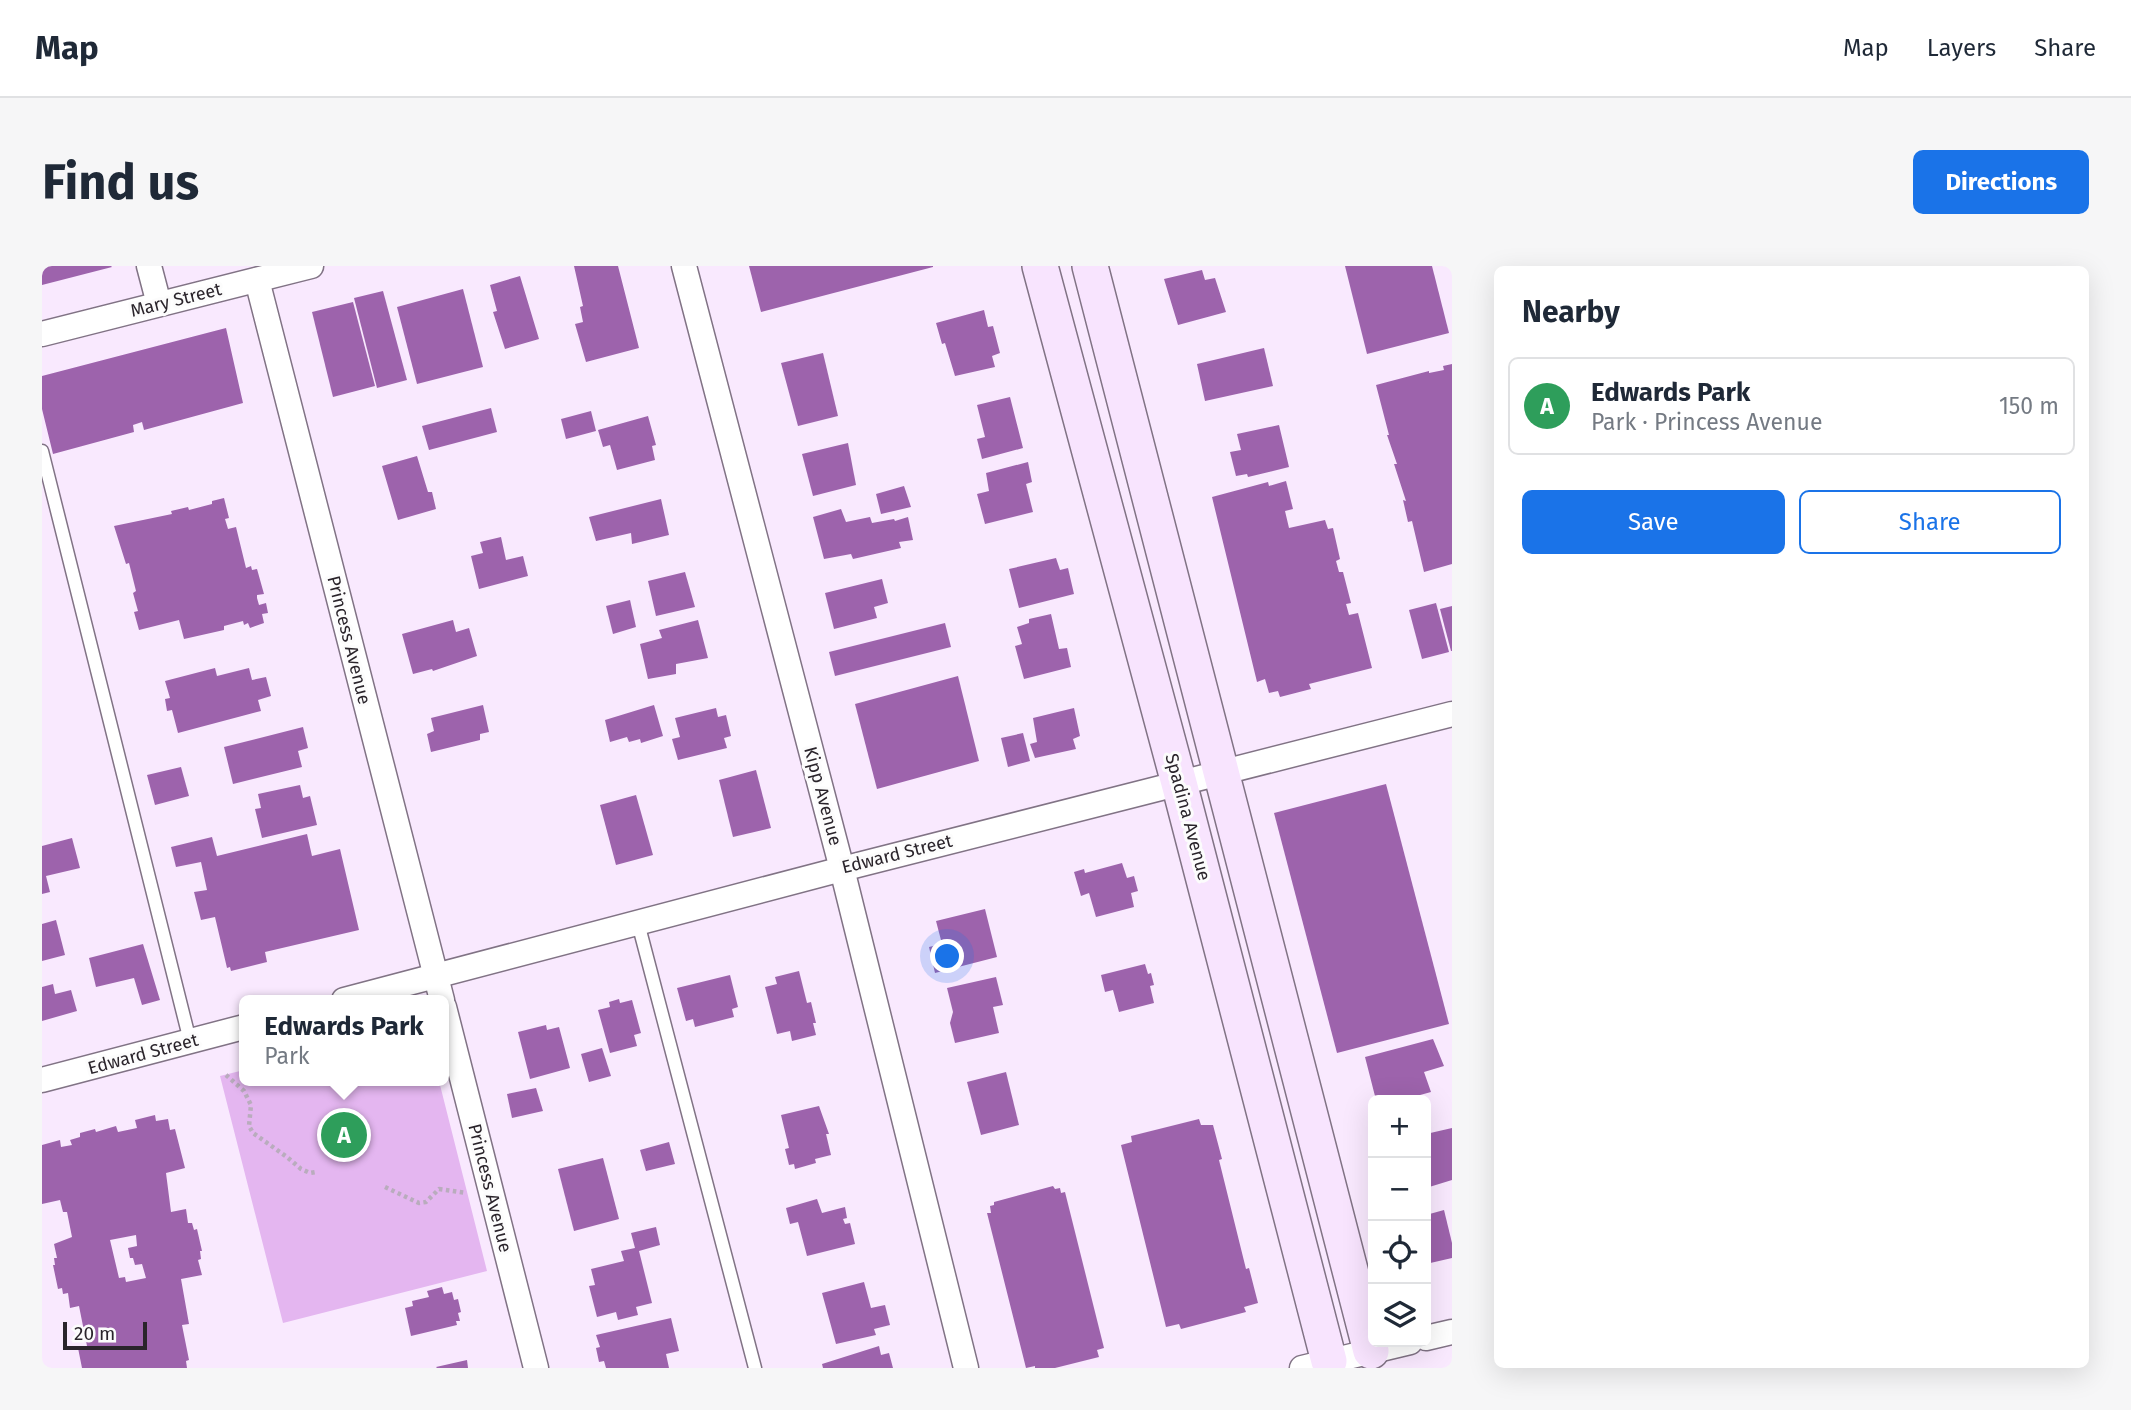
<!DOCTYPE html>
<meta charset="utf-8">
<style>
body{margin:0;font-family:"Fira Sans",sans-serif;background:#f6f6f7;color:#1f2937}
.controls{position:absolute;right:21px;bottom:21px;display:grid;overflow:hidden;border-radius:10px;box-shadow:0 7px 28px #0002}
.controls button{width:63px;height:63px;display:grid;place-items:center;padding:0;border:0;border-bottom:2px solid #e0e1e3;background:#fff;color:#1f2937;font:35px sans-serif}
.scale{position:absolute;left:21px;bottom:18px;width:84px;box-sizing:border-box;padding-left:7px;border:4px solid #2a242b;border-top:0;font-size:19px;line-height:24px;white-space:nowrap;color:#2a242b;-webkit-text-stroke:5px #fcfcfc;paint-order:stroke}
.you{position:absolute;left:906px;top:691px;width:24px;height:24px;margin:-18px;border:5px solid #fff;border-radius:50%;background:#1a73e8;box-shadow:0 0 0 10px #1a73e833}
.badge{display:grid;place-items:center;width:46px;height:46px;border-radius:50%;background:#1a73e8;color:#fff;font-size:23px;font-weight:700}
.pin{position:absolute;translate:-50% -50%;border:4px solid #fff;box-shadow:0 2px 7px #0006}
.popup{position:absolute;left:197px;top:729px;width:210px;height:91px;box-sizing:border-box;display:grid;place-content:center;border-radius:10px;background:#fff;filter:drop-shadow(0 2px 5px #0005);font-size:23px;white-space:nowrap;color:#747a83}
.popup b{font-size:26px;color:#1f2937}
.popup::after{content:'';position:absolute;left:50%;top:100%;margin-left:-14px;border:14px solid transparent;border-top-color:#fff}
.list{margin:0;padding:0;list-style:none}
h2{display:flex;justify-content:space-between;align-items:center;height:91px;margin:0;padding:0 28px;font-size:30px}
h2 small{font-size:23px;font-weight:400;color:#747a83}
.list li{display:grid;grid-template-columns:46px 1fr auto;gap:21px;align-items:center;box-sizing:border-box;height:98px;margin:0 14px 14px;padding:0 14px;border:2px solid #e0e1e3;border-radius:10px}
.list b{display:block;font-size:26px;white-space:nowrap}
.list p{margin:0;font-size:23px;white-space:nowrap;color:#747a83}
.list em{font-size:23px;font-style:normal;color:#747a83}
.actions{display:flex;gap:14px;padding:21px 28px}
.actions a{flex:1;padding:16px 0;border:2px solid #1a73e8;border-radius:10px;text-align:center;font-size:24px;color:#1a73e8}
.actions .main{background:#1a73e8;color:#fff}
.icon{flex:none;width:38px;height:38px;fill:none;stroke:currentColor;stroke-width:2;stroke-linecap:round;stroke-linejoin:round}
.map{position:relative;flex:none;width:1410px;height:1102px;overflow:hidden;border-radius:10px}
header{display:flex;align-items:center;gap:42px;box-sizing:border-box;height:98px;padding:0 35px;background:#fff;border-bottom:2px solid #e0e1e3}
header strong{font-size:33px}
nav{display:flex;gap:38px;margin-inline-start:auto;font-size:24px}
.intro{display:flex;align-items:center;justify-content:space-between;box-sizing:border-box;height:168px;padding:0 42px}
h1{margin:0;font-size:49px}
.button{padding:18px 32px;border-radius:10px;background:#1a73e8;color:#fff;font-size:24px;font-weight:700}
main{display:flex;gap:42px;padding:0 42px}
aside{flex:1;background:#fff;border-radius:10px;box-shadow:0 7px 28px #0002}
.map>svg:first-child{display:block}
.green{fill:#e4b6f0}
.building{fill:#9d63ac;fill-rule:evenodd}
.lines{fill:none;stroke-linecap:round;stroke-linejoin:round}
.lane-casing{stroke:#817385;stroke-width:15}
.street-casing{stroke:#817385;stroke-width:27}
.secondary-casing{stroke:#817385;stroke-width:38}
.path{stroke:#b9acbd;stroke-width:4.5;stroke-dasharray:3.5 3.5;stroke-linecap:butt}
.lane{stroke:#fff;stroke-width:12}
.street{stroke:#fff;stroke-width:24}
.secondary{stroke:#f8e4fe;stroke-width:35}
.labels{text-anchor:middle;stroke-width:6;stroke-linejoin:round;paint-order:stroke}
.street-label{font-size:18px;fill:#2a242b;stroke:#fcfcfc}
</style>
<header>
<strong>Map</strong>
<nav><a>Map</a><a>Layers</a><a>Share</a></nav>
</header>
<div class="intro"><h1>Find us</h1><a class="button">Directions</a></div>
<main>
<div class="map">
<svg width="1410" height="1102" viewBox="0 0 1410 1102">
<rect width="100%" height="100%" fill="#f9e9fe"/>
<polygon class="green" points="202,804 202,815 397,815 445,1005 241,1057 178,810"/>
<g class="building">
<polygon points="0,0 69,0 70,1 0,19"/>
<polygon points="532,0 576,0 597,82 544,96 533,58 541,56 538,41 541,40"/>
<polygon points="707,0 891,0 891,1 719,46"/>
<polygon points="1303,0 1390,0 1407,67 1325,88"/>
<polygon points="1160,4 1163,14 1173,12 1184,46 1136,59 1122,13"/>
<polygon points="478,10 497,73 463,83 451,46 455,45 448,19"/>
<polygon points="421,23 441,101 375,118 355,41"/>
<polygon points="341,25 365,114 335,122 312,32"/>
<polygon points="311,36 333,120 291,131 270,46"/>
<polygon points="942,44 946,61 951,60 958,87 950,90 953,101 913,110 903,77 900,78 894,57"/>
<polygon points="184,62 201,137 102,164 100,156 91,159 92,166 11,188 0,143 0,110"/>
<polygon points="1222,82 1231,120 1163,135 1155,98"/>
<polygon points="781,87 796,150 756,160 739,97"/>
<polygon points="1410,98 1410,298 1382,306 1370,255 1366,256 1361,234 1364,235 1352,198 1355,198 1345,169 1347,169 1334,119 1387,105 1387,107 1402,104 1401,100"/>
<polygon points="968,131 981,182 940,193 935,173 943,171 935,139"/>
<polygon points="449,142 455,166 387,184 380,160"/>
<polygon points="549,145 554,165 524,173 519,153"/>
<polygon points="606,150 614,179 610,180 613,194 575,204 568,179 561,181 556,164"/>
<polygon points="1237,159 1247,201 1206,211 1205,208 1194,210 1188,186 1199,184 1195,168"/>
<polygon points="806,177 814,219 771,230 760,188"/>
<polygon points="375,190 386,226 390,226 394,243 356,254 340,200"/>
<polygon points="986,196 990,216 984,218 991,246 943,258 935,228 947,225 944,207"/>
<polygon points="1244,215 1251,243 1243,245 1247,262 1283,254 1286,263 1291,262 1298,293 1294,295 1297,306 1301,306 1309,337 1304,338 1307,349 1316,347 1330,402 1267,418 1269,423 1238,431 1236,425 1227,427 1223,413 1215,416 1170,231 1226,216 1227,220"/>
<polygon points="862,220 869,241 839,248 834,228"/>
<polygon points="182,232 187,252 183,253 186,263 194,261 204,302 209,300 210,304 215,303 222,328 215,329 215,332 217,339 224,337 226,347 220,348 222,357 208,362 206,357 202,359 201,355 182,360 182,364 142,373 137,354 97,364 92,346 96,345 91,327 94,325 87,297 84,298 72,260 130,248 129,245 146,241 147,244 170,238 170,235"/>
<polygon points="619,233 627,269 590,278 589,267 554,275 547,251"/>
<polygon points="799,243 804,256 828,251 830,257 852,253 853,255 866,251 871,274 857,276 859,282 811,293 809,288 782,293 771,251"/>
<polygon points="459,271 464,294 481,290 486,310 437,323 429,290 441,287 438,276"/>
<polygon points="1014,292 1018,304 1026,302 1032,328 977,342 967,303"/>
<polygon points="643,306 653,341 614,350 606,315"/>
<polygon points="840,313 846,337 832,341 835,352 792,363 783,327"/>
<polygon points="588,334 594,361 571,368 564,340"/>
<polygon points="1394,337 1407,386 1380,393 1367,344"/>
<polygon points="1410,340 1410,385 1409,385 1398,343"/>
<polygon points="1009,348 1017,383 1025,382 1029,401 982,413 973,380 980,378 975,361 987,357 987,353"/>
<polygon points="411,354 414,366 427,362 435,390 391,405 390,403 371,408 360,368"/>
<polygon points="656,354 666,392 634,398 634,408 606,413 598,378 620,372 617,364"/>
<polygon points="903,357 909,381 793,410 787,386"/>
<polygon points="173,402 175,410 207,402 210,414 224,411 229,430 216,434 219,445 136,467 130,444 125,445 123,433 128,432 123,415"/>
<polygon points="916,410 937,495 835,523 813,438"/>
<polygon points="441,439 447,466 438,468 438,474 389,486 385,468 392,465 389,452"/>
<polygon points="612,439 621,470 599,477 598,473 587,476 585,471 568,476 563,454"/>
<polygon points="674,442 676,451 684,449 689,470 682,472 685,482 636,494 630,473 638,471 633,452"/>
<polygon points="1032,442 1038,470 1031,473 1034,483 993,492 988,478 995,476 991,452"/>
<polygon points="261,461 266,482 256,485 260,501 191,518 182,481"/>
<polygon points="981,467 988,495 966,501 959,472"/>
<polygon points="139,501 147,530 113,539 105,509"/>
<polygon points="714,504 729,562 691,571 677,514"/>
<polygon points="1344,518 1407,758 1295,787 1232,547"/>
<polygon points="258,519 261,532 268,530 275,559 220,572 213,543 219,542 216,528"/>
<polygon points="594,529 611,589 574,599 558,539"/>
<polygon points="265,568 270,590 298,583 317,664 223,686 225,696 189,705 188,701 185,702 173,651 159,654 152,626 165,624 159,596 134,601 129,581 170,571 175,590"/>
<polygon points="30,572 38,602 4,610 8,626 0,628 0,580"/>
<polygon points="1080,597 1085,612 1092,610 1096,625 1089,627 1092,641 1054,651 1047,627 1039,630 1032,606 1042,603 1043,607"/>
<polygon points="943,643 955,691 893,707 887,681 900,678 894,655"/>
<polygon points="14,654 23,689 0,695 0,658"/>
<polygon points="101,678 118,734 100,739 92,712 54,721 47,692"/>
<polygon points="1103,698 1106,708 1109,707 1112,719 1108,720 1112,737 1077,746 1071,724 1063,726 1059,709"/>
<polygon points="757,705 765,737 769,736 774,757 771,757 774,769 750,775 748,765 735,768 723,721 735,718 733,711"/>
<polygon points="688,709 696,741 690,743 692,751 653,761 651,753 644,755 635,722"/>
<polygon points="954,711 961,739 951,741 957,767 913,777 908,757 911,746 905,722"/>
<polygon points="11,718 13,728 29,724 35,745 0,755 0,721"/>
<polygon points="577,733 578,737 590,734 599,767 592,769 595,780 568,787 556,744 568,741 567,736"/>
<polygon points="504,759 505,764 517,761 528,802 488,813 476,766"/>
<polygon points="1391,773 1402,800 1382,806 1389,826 1360,834 1334,834 1323,791"/>
<polygon points="560,782 569,810 547,816 539,788"/>
<polygon points="964,806 977,859 939,869 925,816"/>
<polygon points="494,822 501,845 470,852 465,828"/>
<polygon points="777,840 787,868 784,868 789,889 773,893 774,897 753,903 752,898 747,899 743,883 747,882 739,849"/>
<path d="M113 849 114 855 126 853 128 864 133 863 143 902 124 907 129 946 144 943 146 957H150L152 964 155 963 160 985H158L159 993 156 994 160 1009 139 1013 147 1058 140 1059 147 1094 144 1095 145 1102H40L36 1082 45 1080 37 1040 28 1042 26 1027 21 1028 20 1022 16 1023 11 999H13L12 992H15L12 978 30 971 25 946H21L18 934 0 938V879L18 874 19 881 30 879 28 874 38 871V867L53 863 54 866 74 860 76 866 95 862 93 854ZM94 969 95 980 86 982 88 992H91L93 999 100 998 104 1012 84 1016 83 1011 77 1012 68 974Z"/>
<polygon points="1157,853 1159,859 1171,859 1180,893 1177,894 1204,1003 1207,1002 1216,1037 1202,1041 1204,1046 1139,1063 1137,1058 1124,1061 1079,879 1090,876 1089,870"/>
<polygon points="1410,862 1410,914 1384,922 1384,868"/>
<polygon points="627,876 633,898 604,905 598,884"/>
<polygon points="561,892 577,953 532,965 516,903"/>
<polygon points="1011,920 1013,923 1018,922 1019,927 1023,926 1062,1082 1055,1084 1057,1091 1013,1102 993,1102 993,1100 984,1102 945,947 949,947 948,940 952,939 952,936"/>
<polygon points="775,933 780,947 803,941 805,952 801,953 803,958 808,957 813,978 765,990 756,956 748,958 744,942"/>
<polygon points="1402,944 1410,977 1410,992 1384,998 1384,949"/>
<polygon points="614,961 618,979 597,985 610,1037 594,1041 596,1049 576,1054 574,1046 555,1051 547,1020 553,1019 549,1003 582,995 579,985 593,982 589,967"/>
<polygon points="822,1016 829,1042 843,1039 848,1059 832,1063 834,1069 794,1078 780,1027"/>
<polygon points="400,1021 402,1028 410,1026 412,1034 416,1033 419,1046 416,1047 418,1055 414,1055 415,1059 369,1070 363,1042 371,1040 370,1035 387,1031 385,1025"/>
<polygon points="629,1052 637,1085 624,1088 627,1102 564,1102 562,1095 557,1096 554,1082 558,1081 554,1069"/>
<polygon points="837,1080 839,1089 847,1087 851,1102 781,1102 780,1098"/>
<polygon points="425,1094 426,1102 395,1102 394,1101"/>
</g>
<g class="lines">
<defs>
<g id="lane">
<polyline points="0,185 148,775"/>
<polyline points="596,657 713,1102"/>
</g>
<g id="street">
<polyline points="107,0 117,38"/>
<polyline points="642,0 800,603 924,1102"/>
<polyline points="215,14 400,734"/>
<polyline points="0,68 269,0"/>
<polyline points="302,734 800,603 1410,448"/>
<polyline points="402,741 494,1102"/>
<polyline points="0,814 202,761"/>
<polyline points="1384,1072 1410,1066"/>
<polyline points="1260,1102 1368,1076"/>
</g>
<g id="secondary">
<polyline points="998,0 1137,517 1287,1095"/>
<polyline points="1048,0 1329,1085"/>
</g>
</defs>
<use href="#lane" class="lane-casing"/>
<use href="#street" class="street-casing"/>
<use href="#secondary" class="secondary-casing"/>
<g class="path">
<polyline points="184,809 202,825 209,839 207,860 211,867 245,891 259,903 268,907 274,906"/>
<polyline points="343,921 377,937 384,936 397,923 424,927"/>
</g>
<use href="#lane" class="lane"/>
<use href="#street" class="street"/>
<use href="#secondary" class="secondary"/>
</g>
<g class="labels">
<g class="street-label">
<text transform="translate(134 34) rotate(-14)" y="6">Mary Street</text>
<text transform="translate(307 374) rotate(76)" y="6">Princess Avenue</text>
<text transform="translate(781 530) rotate(75)" y="6">Kipp Avenue</text>
<text transform="translate(1146 551) rotate(75)" y="6">Spadina Avenue</text>
<text transform="translate(855 588) rotate(-14)" y="6">Edward Street</text>
<text transform="translate(101 788) rotate(-15)" y="6">Edward Street</text>
<text transform="translate(448 922) rotate(76)" y="6">Princess Avenue</text>
</g>
</g>
</svg>
<div class="controls">
<button>+</button>
<button>−</button>
<button><svg class="icon" aria-label="locate" viewBox="0 0 24 24"><circle cx="12" cy="12" r="6"/><path d="M12 2v4M12 18v4M2 12h4M18 12h4"/></svg></button>
<button><svg class="icon" aria-label="layers" viewBox="0 0 24 24"><path d="M12 4l9 5-9 5-9-5zM3 14l9 5 9-5"/></svg></button>
</div>
<div class="scale">20 m</div>
<div class="you"></div>
<div class="pin badge" style="left:302px;top:869px;background:#2e9e5b">A</div>
<div class="popup"><b>Edwards Park</b>Park</div>
</div>
<aside>
<h2>Nearby<small></small></h2>
<ul class="list">
<li><span class="badge" style="background:#2e9e5b">A</span><div><b>Edwards Park</b><p>Park · Princess Avenue</p></div><em>150 m</em></li>
</ul>
<div class="actions"><a class="main">Save</a><a>Share</a></div>
</aside>
</main>
